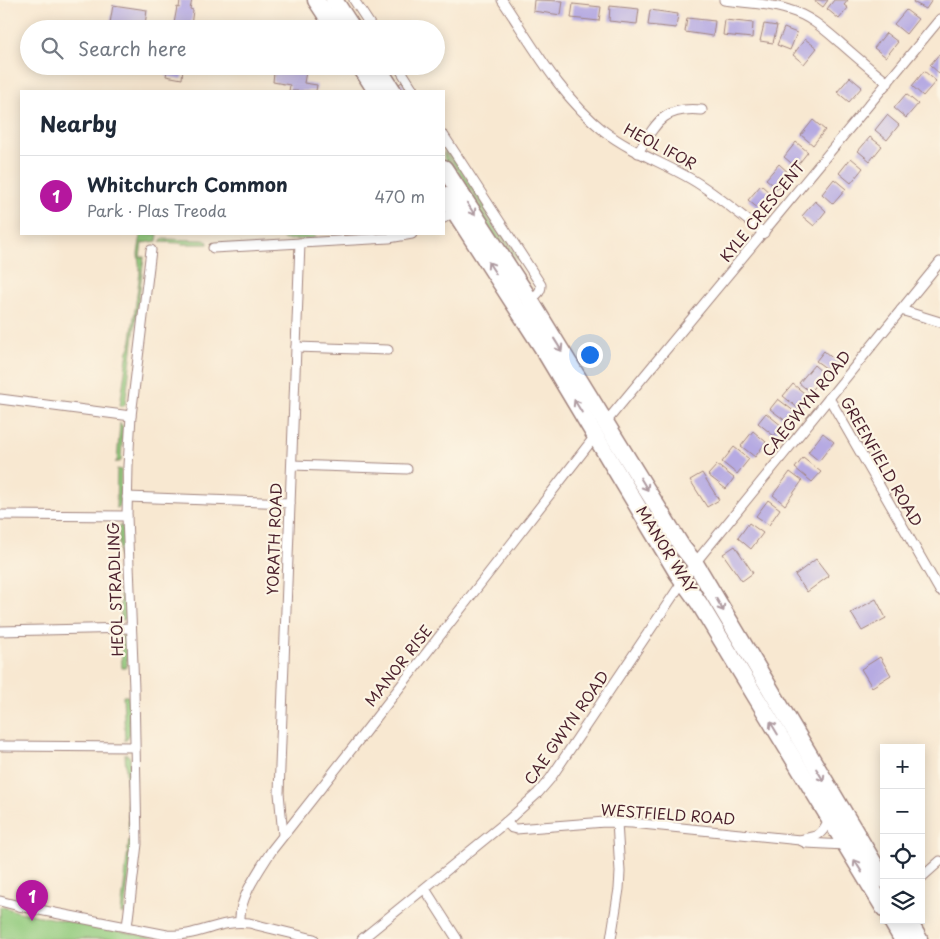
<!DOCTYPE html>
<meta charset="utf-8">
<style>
body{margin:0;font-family:"Playpen Sans",sans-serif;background:#f6f6f7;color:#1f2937}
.controls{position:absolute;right:15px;bottom:15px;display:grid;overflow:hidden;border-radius:0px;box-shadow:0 2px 12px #0003}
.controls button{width:45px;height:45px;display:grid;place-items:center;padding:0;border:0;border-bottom:1px solid #e0e1e3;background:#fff;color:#1f2937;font:25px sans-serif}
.you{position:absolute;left:589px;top:354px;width:18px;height:18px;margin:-12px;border:4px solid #fff;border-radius:50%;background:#1a73e8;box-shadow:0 0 0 8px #1a73e833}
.badge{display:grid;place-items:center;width:32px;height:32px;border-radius:50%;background:#b5179e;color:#fff;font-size:16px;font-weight:700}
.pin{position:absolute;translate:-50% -41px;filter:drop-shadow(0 1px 2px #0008)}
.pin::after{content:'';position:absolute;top:26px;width:18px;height:15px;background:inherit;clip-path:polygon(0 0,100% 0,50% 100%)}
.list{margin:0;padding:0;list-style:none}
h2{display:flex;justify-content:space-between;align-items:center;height:65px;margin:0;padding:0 20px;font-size:21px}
h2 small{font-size:16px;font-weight:400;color:#747a83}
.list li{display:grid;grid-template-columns:32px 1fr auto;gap:15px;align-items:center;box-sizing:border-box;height:80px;padding:0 20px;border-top:1px solid #e0e1e3}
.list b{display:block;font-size:19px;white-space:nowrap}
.list p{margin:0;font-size:16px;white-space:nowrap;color:#747a83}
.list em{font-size:16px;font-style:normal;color:#747a83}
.icon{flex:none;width:28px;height:28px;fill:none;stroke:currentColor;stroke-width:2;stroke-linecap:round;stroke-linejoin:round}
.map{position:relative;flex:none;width:940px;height:939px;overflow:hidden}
.search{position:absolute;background:#fff;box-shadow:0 2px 12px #0003;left:20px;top:20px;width:425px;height:55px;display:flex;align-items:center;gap:12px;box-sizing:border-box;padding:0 18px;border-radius:28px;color:#747a83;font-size:19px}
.panel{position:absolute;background:#fff;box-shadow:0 2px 12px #0003;left:20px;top:90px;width:425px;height:145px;border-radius:0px}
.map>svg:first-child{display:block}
.green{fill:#93cb7e;stroke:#6e7554}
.building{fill:#b6aae2}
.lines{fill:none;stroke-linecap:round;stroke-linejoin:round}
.street-casing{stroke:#a1847e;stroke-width:11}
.highway-casing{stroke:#a1847e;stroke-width:19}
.street{stroke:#fff;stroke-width:9}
.highway{stroke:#fff;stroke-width:16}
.oneway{stroke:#ae9aa0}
.labels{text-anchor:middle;stroke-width:4.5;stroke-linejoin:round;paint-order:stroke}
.street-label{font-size:15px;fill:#4a1f2b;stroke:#fcf5e5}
</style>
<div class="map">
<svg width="940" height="939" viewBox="0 0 940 939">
<rect width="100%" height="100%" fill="#fcf5e5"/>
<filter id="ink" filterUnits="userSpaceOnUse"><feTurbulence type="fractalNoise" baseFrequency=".02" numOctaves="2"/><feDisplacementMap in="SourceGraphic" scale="10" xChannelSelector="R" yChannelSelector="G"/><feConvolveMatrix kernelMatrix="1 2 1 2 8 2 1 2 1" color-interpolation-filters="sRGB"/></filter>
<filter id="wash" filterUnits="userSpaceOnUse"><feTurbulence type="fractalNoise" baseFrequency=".0096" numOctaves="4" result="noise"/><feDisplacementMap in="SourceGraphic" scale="20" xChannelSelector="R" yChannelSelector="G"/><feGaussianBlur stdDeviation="1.12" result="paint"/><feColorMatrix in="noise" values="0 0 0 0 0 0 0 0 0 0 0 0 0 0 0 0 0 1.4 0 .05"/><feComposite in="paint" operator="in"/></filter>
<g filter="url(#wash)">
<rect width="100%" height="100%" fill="#f8e8d1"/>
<g class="green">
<polygon points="444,143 522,263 516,258 444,149"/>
<polygon points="444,152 515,260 503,249 444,158"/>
<polygon points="141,234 158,234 157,241 142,243 140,257 144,257 125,404 124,406 120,406 128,351 130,347 140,272 138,254"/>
<polygon points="315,235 315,239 285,240 283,239 283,236"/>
<polygon points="162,239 204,240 208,242 208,244 182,244 180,243 160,242"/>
<polygon points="120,423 123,427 121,459 120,462 115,462 117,462"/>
<polygon points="117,469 121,470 120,507 116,508"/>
<polygon points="119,526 123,526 124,556 119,558"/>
<polygon points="120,582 124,583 126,618 124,620 121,620"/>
<polygon points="121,636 124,636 126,639 127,665 125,668 122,668"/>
<polygon points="123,696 128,696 130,733 127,739 125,741"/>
<polygon points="125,753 128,755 130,758 133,831 132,833 129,833"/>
<polygon points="129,840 133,842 124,914 121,913"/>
<polygon points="0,906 19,912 160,939 0,939"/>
</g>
<g id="blocks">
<g class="building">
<polygon points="180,0 192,0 190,9 193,10 191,26 202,28 202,29 173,29 177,7 179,8"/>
<polygon points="534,0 563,1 561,15 533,11"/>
<polygon points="814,0 828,0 823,7"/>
<polygon points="834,0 848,0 844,5 848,8 839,19 827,9"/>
<polygon points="914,0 932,0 926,9 913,2"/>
<polygon points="573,4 601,7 599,21 571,18"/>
<polygon points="113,5 147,10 145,25 155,27 155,25 168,25 168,29 109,29"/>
<polygon points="610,6 639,9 637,24 609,21"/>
<polygon points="650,10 678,14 676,28 648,25"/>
<polygon points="906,10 918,19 906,34 894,24"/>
<polygon points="687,18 715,21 713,36 685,32"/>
<polygon points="725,20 753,23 752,38 723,35"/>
<polygon points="764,24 777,26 773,43 760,41"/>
<polygon points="784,28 797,33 790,50 777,45"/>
<polygon points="886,33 898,42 886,57 874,48"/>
<polygon points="805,39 817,48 804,64 793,55"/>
<polygon points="940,53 940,74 930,65"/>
<polygon points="168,66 183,66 182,79 166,76"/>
<polygon points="221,66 256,66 255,72 221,67"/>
<polygon points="261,66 307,66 304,83 317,85 316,91 289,91 290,85 273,82 274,72 260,70"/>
<polygon points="924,71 936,81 923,96 912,86"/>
<polygon points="850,77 862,87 849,102 837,92"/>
<polygon points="402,82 406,90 404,91 403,91 399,84"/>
<polygon points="906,94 918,104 906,118 894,108"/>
<polygon points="887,115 899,125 887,140 875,130"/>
<polygon points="813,120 825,130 813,145 801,135"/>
<polygon points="870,137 882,146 870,161 858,151"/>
<polygon points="796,142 808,152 796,167 784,157"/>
<polygon points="851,158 863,168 851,183 839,173"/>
<polygon points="779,164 790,174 778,189 766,179"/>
<polygon points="834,179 846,189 833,204 822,194"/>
<polygon points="761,185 772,195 760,210 748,200"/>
<polygon points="815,201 826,211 814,226 802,216"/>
<polygon points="824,351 837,362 830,371 816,361"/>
<polygon points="814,365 824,374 810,392 799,383"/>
<polygon points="793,384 809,397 799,409 783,396"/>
<polygon points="778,399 795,412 787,422 770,409"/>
<polygon points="766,413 782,426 774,436 758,423"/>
<polygon points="753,431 766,442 755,457 741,446"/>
<polygon points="823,433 834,442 819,461 808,452"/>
<polygon points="734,447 749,459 737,474 722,462"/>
<polygon points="803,458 821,472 812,482 795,468"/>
<polygon points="717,465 734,478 726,489 708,475"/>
<polygon points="790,472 802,481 785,505 773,495"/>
<polygon points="702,473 719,500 707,507 690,480"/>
<polygon points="768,500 780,509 769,525 756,516"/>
<polygon points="749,523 763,533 751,549 738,538"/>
<polygon points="735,546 753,573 742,581 723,554"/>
<polygon points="816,559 829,576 807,592 795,575"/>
<polygon points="876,599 886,618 862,631 851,613"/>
<polygon points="880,657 891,675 872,687 861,669"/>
</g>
</g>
</g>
<g filter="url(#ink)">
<use href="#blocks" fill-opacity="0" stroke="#a1847e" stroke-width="1"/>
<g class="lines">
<defs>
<g id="street">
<polyline points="354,0 373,29"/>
<path d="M502 0C533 46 560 96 604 131 631 152 662 162 691 179 717 194 740 215 764 233"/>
<path d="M724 0C745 3 768 3 789 10 808 15 823 28 838 41 854 55 871 70 888 83"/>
<polyline points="398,66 414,91"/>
<path d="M444 136 541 285C541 293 536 295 530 300"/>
<path d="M638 153C656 123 663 106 702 110"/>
<polyline points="444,218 454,211"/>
<polyline points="213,248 389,238 412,234"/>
<polyline points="901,310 940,322"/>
<polyline points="296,347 388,350"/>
<polyline points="829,398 940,591"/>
<polyline points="0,399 131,416"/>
<polyline points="606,422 940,19"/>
<polyline points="292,465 407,469"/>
<polyline points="127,497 290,503"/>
<polyline points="0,515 127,516"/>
<polyline points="0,631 131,628"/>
<polyline points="0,746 134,747"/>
<polyline points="506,822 512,828 516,829 605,822 632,823 800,840 806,843 845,845"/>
<polyline points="283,835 279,793 300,243"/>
<path d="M800 840C805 838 807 838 812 837 822 835 826 826 829 818"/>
<polyline points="921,878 940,861"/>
<polyline points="425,889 457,939"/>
<path d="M0 901 19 906 167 935C197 938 219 919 249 923L314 939"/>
<path d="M240 922C238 899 260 869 272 850L358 741 596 435"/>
<polyline points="127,927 137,844 134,689 127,516 128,466 131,416 151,250"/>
<polyline points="362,939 506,822 538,793 550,779 695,563 940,262"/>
<polyline points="611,939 619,889 620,872 617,822"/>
</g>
<g id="highway">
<polyline points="316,0 335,29"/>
<polyline points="334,0 353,29"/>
<polyline points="360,66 376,91"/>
<polyline points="377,66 393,91"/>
<polyline points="444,168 530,300 682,547 695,563 884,880"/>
<polyline points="444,195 542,347 678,574 699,603 884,908"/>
<polyline points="891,920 902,939"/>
<polyline points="908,920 919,939"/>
</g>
</defs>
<use href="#street" class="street-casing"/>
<use href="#highway" class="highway-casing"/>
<use href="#street" class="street"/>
<use href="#highway" class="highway"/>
</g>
<defs><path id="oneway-shaft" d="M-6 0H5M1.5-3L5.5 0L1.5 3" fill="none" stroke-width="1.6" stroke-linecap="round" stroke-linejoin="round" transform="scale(1.25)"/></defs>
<g class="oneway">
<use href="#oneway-shaft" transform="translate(471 209) rotate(57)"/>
<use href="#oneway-shaft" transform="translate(492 268) rotate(-123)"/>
<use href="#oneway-shaft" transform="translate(558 345) rotate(58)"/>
<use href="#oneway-shaft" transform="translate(578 406) rotate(-121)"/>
<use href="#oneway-shaft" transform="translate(644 484) rotate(59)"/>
<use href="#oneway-shaft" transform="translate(720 605) rotate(60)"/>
<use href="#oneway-shaft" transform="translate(774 728) rotate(-121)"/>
<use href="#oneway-shaft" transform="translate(820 775) rotate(59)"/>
<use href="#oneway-shaft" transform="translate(858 866) rotate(-122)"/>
</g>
</g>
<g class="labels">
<g class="street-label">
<text transform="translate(660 147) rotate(28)" y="5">HEOL IFOR</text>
<text transform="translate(763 212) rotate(-51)" y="5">KYLE CRESCENT</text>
<text transform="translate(807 404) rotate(-51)" y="5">CAEGWYN ROAD</text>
<text transform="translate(881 462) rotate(60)" y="5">GREENFIELD ROAD</text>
<text transform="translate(275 539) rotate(-88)" y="5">YORATH ROAD</text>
<text transform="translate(666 550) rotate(58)" y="5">MANOR WAY</text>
<text transform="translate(116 589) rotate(-92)" y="5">HEOL STRADLING</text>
<text transform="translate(399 666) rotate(-52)" y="5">MANOR RISE</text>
<text transform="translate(567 728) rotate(-55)" y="5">CAE GWYN ROAD</text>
<text transform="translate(668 815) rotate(4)" y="5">WESTFIELD ROAD</text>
</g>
</g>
</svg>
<div class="controls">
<button>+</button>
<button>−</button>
<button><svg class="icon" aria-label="locate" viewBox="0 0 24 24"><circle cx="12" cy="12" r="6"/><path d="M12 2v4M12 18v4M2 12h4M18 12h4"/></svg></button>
<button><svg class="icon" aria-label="layers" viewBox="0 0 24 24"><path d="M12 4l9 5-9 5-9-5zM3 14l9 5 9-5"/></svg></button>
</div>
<div class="you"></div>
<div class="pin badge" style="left:32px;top:921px">1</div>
<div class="search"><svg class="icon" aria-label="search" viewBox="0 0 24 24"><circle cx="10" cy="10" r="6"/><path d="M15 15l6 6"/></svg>Search here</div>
<section class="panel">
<h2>Nearby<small></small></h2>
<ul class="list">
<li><span class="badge">1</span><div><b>Whitchurch Common</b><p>Park · Plas Treoda</p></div><em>470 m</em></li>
</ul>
</section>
</div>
